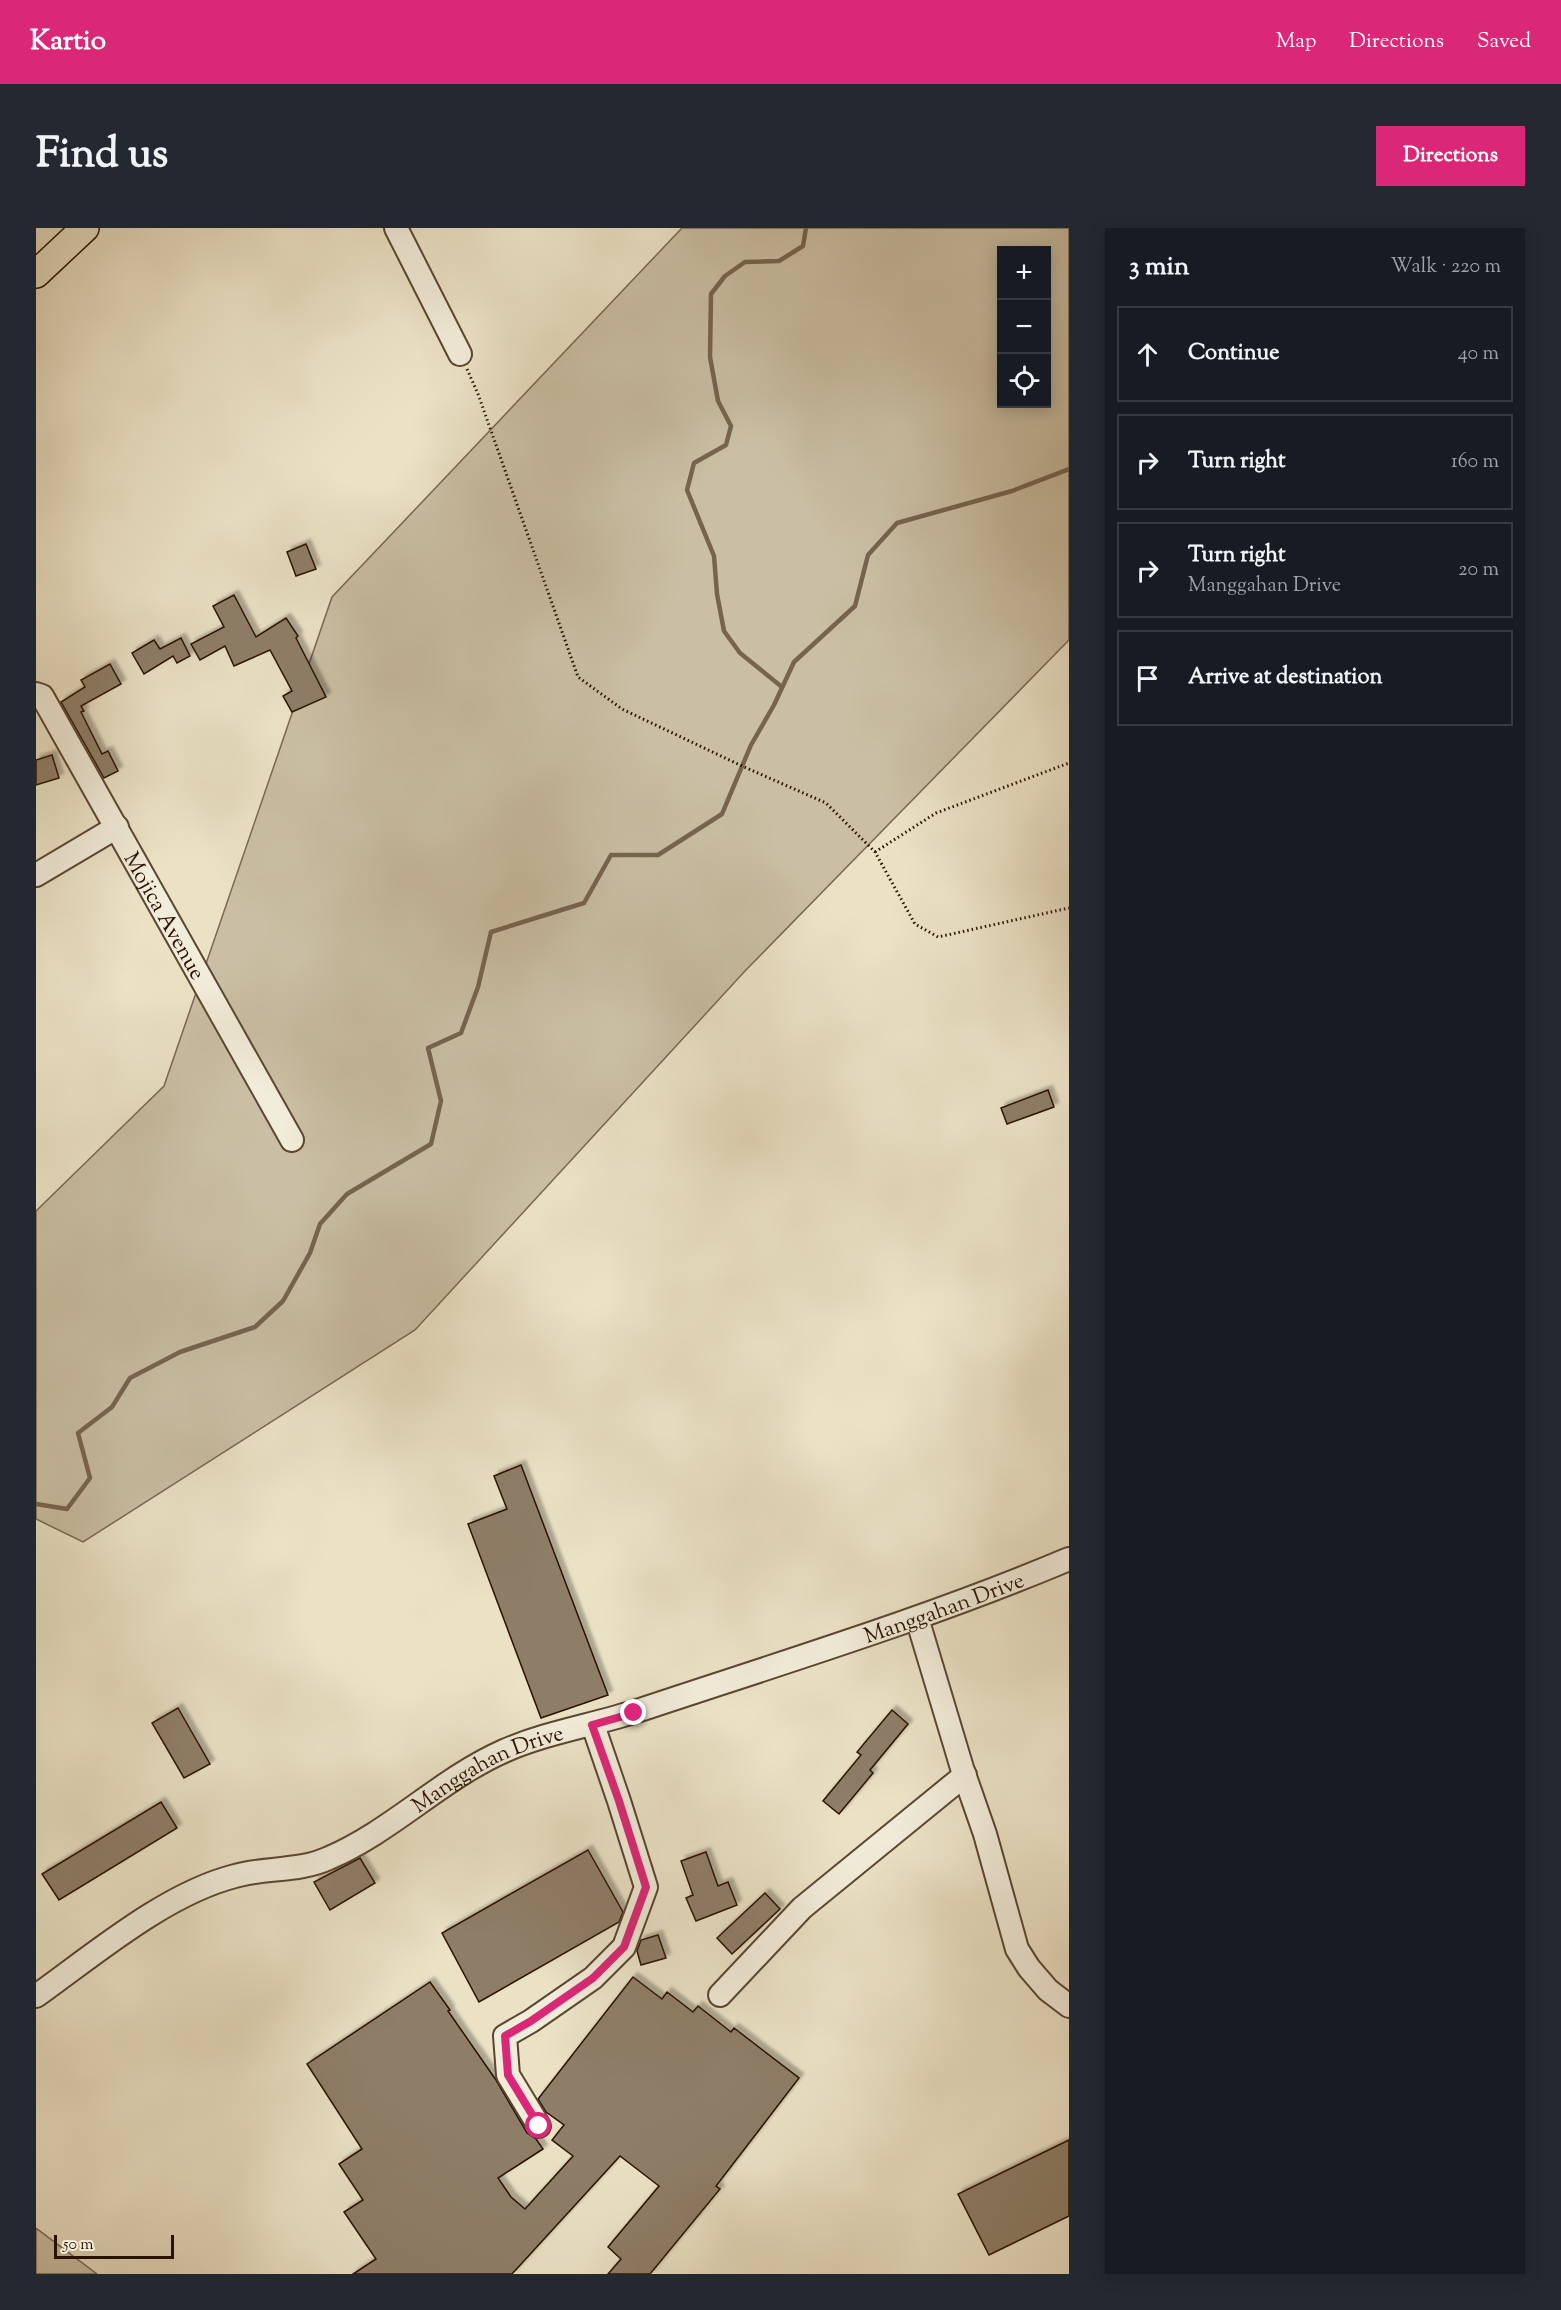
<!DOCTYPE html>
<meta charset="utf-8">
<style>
body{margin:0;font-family:"Sorts Mill Goudy",serif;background:#242831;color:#f1f3f6}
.controls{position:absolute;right:18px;top:18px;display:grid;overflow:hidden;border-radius:0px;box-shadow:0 3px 15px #0003}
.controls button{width:54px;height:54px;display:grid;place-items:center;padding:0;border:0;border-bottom:2px solid #363941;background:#171b24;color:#f1f3f6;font:30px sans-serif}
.scale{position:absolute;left:18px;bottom:15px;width:120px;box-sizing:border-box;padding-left:6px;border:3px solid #2a1200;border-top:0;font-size:16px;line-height:21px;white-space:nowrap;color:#2a1200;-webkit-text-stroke:4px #f2ecda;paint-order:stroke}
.stop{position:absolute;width:18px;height:18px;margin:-14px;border:4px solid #db2777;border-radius:50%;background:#fff}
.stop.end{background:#db2777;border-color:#fff;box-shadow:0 2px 6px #0008}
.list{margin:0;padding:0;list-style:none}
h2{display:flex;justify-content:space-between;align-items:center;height:78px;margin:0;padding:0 24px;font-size:26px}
h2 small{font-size:20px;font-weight:400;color:#9ea1a6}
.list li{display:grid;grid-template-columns:39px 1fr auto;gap:18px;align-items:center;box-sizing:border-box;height:96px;margin:0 12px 12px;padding:0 12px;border:2px solid #363941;border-radius:0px}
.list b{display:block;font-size:22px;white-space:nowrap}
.list p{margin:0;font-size:20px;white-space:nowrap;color:#9ea1a6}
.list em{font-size:20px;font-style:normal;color:#9ea1a6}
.icon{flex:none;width:33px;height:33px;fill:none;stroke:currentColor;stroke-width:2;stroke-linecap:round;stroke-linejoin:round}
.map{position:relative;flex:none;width:1033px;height:2046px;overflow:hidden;border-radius:0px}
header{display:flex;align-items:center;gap:36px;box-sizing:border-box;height:84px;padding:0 30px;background:#db2777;color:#fff}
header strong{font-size:28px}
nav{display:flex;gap:33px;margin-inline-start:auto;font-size:21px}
.intro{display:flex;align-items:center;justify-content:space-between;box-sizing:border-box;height:144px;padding:0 36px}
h1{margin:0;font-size:42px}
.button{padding:15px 27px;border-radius:0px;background:#db2777;color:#fff;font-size:21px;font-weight:700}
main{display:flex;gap:36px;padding:0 36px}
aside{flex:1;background:#171b24;border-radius:0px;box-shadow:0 3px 15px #0003}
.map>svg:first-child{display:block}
.green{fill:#cabfa4;stroke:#7a6852;stroke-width:1.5;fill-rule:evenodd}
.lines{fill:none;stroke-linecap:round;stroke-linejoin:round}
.stream{stroke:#76644f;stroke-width:4.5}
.building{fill:#8e7e67;stroke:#2a1200;stroke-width:1.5;filter:url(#shadow)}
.minor-casing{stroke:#5a4632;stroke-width:26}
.major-casing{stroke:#2a1200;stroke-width:30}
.path{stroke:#2a1200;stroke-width:3;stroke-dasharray:1.5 3;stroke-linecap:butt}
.minor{stroke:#f2ecda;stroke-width:22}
.major{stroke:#ebe2c6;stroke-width:27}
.route{stroke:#db2777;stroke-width:8}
.labels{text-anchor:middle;stroke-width:6;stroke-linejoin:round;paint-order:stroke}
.street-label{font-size:22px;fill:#2a1200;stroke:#f2ecda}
</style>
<header>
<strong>Kartio</strong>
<nav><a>Map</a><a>Directions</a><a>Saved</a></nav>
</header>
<div class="intro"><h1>Find us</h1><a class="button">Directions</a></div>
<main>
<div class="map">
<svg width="1033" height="2046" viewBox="0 0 1033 2046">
<defs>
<filter id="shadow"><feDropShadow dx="4.5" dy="-4.5" stdDeviation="1.5" flood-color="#0004"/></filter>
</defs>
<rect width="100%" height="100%" fill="#ebe2c6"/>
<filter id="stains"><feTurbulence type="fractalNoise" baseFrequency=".00333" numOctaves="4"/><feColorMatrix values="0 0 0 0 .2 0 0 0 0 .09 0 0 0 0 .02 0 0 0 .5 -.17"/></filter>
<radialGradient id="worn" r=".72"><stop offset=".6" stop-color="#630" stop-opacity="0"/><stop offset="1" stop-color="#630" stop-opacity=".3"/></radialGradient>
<g class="green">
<path d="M646 0H1033V412L709 743 379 1102 47 1314 0 1291V983L128 858 296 369ZM966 22H1011V176H966Z"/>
<polygon points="0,2000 61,2046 0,2046"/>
</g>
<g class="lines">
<g class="stream">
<polyline points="746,459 704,425 688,403 681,366 678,328 651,262 658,235 690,217 695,198 682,173 674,129 675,66 689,48 709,34 743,33 767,18 770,0"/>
<polyline points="0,1276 31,1281 54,1250 42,1205 76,1179 94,1150 144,1124 219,1099 247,1073 274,1025 284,996 311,966 395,916 405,873 392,820 425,805 442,759 455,704 548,675 575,627 622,627 686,586 715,517 738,477 758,434 819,378 832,327 861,295 976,263 1033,241"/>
</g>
</g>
<g class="building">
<polygon points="270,316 280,341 260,348 251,324"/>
<polygon points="198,367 220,409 250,390 262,408 260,410 290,469 256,484 247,468 256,463 234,422 198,438 189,418 164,432 155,416 188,399 177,378"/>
<polygon points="145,410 154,428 141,435 137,428 108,446 96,425 118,412 124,421"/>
<polygon points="74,436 85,456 45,478 48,483 45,484 66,526 72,523 82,543 68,550 25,474 49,459 45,452"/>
<polygon points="16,527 23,550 0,557 0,532"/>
<polygon points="1012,862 1018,879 971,896 965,880"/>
<polygon points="485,1237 572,1467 505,1490 432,1296 471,1281 458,1248"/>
<polygon points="142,1480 174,1536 148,1550 116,1495"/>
<polygon points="856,1482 872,1496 834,1542 837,1545 803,1586 787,1573 825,1527 821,1524"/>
<polygon points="125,1574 141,1600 23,1672 6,1646"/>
<polygon points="552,1622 587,1684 583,1694 443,1774 406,1705"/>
<polygon points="670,1624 682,1658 692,1654 701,1677 660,1693 650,1670 657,1667 645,1633"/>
<polygon points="324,1630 339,1655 294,1682 278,1654"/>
<polygon points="729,1665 744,1681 696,1726 681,1710"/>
<polygon points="622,1707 630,1730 605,1737 601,1723 605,1712"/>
<polygon points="597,1749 626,1771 631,1764 657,1784 662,1778 695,1804 698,1800 763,1850 680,1958 684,1961 614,2046 572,2046 585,2031 572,2019 623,1958 584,1928 476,2046 317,2046 340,2031 308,1984 327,1972 303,1936 326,1921 271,1836 394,1754 414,1782 412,1783 460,1852 491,1905 500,1911 507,1921 462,1950 475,1969 489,1981 537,1928 516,1912 528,1897 510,1884 502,1871"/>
<polygon points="1033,1912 1033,1988 953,2027 922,1966"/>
</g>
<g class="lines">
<defs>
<g id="minor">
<polyline points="360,0 424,126"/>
<path id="s1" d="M0 466 6 468 256 912"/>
<polyline points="0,647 81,599"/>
<polyline points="881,1390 926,1540 949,1606 981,1721 993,1740 1012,1762 1033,1778"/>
<polyline points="684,1767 766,1680 929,1547"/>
<path id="s2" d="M0 1768C59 1726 129 1666 199 1648 230 1639 263 1644 293 1630 356 1603 405 1551 468 1523 511 1504 559 1497 604 1482 748 1434 893 1390 1033 1331"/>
<polyline points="503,1898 472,1847 469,1808 495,1793 557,1750 588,1719 610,1659 583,1573 557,1497"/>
</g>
<polyline id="major" points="0,46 49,0"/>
</defs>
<use href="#minor" class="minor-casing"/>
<use href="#major" class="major-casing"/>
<g class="path">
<polyline points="431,141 442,166 542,449 586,481 706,538 790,575 839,624 879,696 902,709 1033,680"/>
<polyline points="839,624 900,585 1033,535"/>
</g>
<use href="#minor" class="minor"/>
<use href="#major" class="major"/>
</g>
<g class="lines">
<polyline class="route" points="503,1898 472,1847 469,1808 495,1793 557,1750 588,1719 610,1659 583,1573 556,1497 598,1485"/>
</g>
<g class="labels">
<g class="street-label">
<text dy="8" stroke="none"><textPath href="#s1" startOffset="258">Mojica Avenue</textPath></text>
<text dy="8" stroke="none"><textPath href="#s2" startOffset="998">Manggahan Drive</textPath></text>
<text dy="8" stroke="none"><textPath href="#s2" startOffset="513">Manggahan Drive</textPath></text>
</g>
</g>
<rect width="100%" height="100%" filter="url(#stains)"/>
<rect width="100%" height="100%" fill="url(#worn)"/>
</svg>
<div class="controls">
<button>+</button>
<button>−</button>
<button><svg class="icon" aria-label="locate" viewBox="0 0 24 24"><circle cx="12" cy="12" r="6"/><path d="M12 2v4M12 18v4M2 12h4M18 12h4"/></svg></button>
</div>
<div class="scale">50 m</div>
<div class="stop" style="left:503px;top:1898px"></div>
<div class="stop end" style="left:598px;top:1485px"></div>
</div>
<aside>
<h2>3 min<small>Walk · 220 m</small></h2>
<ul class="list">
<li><svg class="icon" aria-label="ahead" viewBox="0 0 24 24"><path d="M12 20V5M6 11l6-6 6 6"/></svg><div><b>Continue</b></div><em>40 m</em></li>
<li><svg class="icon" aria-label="right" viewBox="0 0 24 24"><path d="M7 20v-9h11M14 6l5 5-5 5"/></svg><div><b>Turn right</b></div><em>160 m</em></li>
<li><svg class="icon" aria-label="right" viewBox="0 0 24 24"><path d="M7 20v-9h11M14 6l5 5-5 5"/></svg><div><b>Turn right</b><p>Manggahan Drive</p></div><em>20 m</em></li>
<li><svg class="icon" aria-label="arrive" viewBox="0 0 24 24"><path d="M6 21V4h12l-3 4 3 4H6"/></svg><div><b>Arrive at destination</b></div></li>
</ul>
</aside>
</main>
